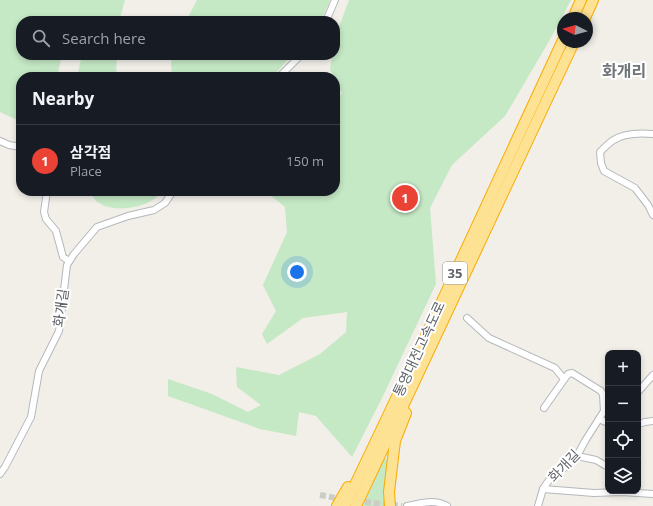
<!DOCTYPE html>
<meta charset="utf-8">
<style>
body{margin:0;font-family:"Open Sans","Noto Sans KR",sans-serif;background:#242831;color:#f1f3f6}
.controls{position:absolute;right:12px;bottom:12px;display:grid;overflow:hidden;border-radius:8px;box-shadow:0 2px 6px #0003}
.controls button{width:36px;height:36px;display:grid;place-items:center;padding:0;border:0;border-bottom:1px solid #363941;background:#171b24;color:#f1f3f6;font:20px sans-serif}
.compass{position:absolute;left:557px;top:12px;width:36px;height:36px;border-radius:50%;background:#171b24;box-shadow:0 2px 6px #0003;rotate:276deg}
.you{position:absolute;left:297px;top:272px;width:14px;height:14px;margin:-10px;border:3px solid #fff;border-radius:50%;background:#1a73e8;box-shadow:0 0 0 6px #1a73e833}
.badge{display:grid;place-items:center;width:26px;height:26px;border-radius:50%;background:#ea4335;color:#fff;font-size:13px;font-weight:700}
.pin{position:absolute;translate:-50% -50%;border:2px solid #fff;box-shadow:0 1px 4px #0006}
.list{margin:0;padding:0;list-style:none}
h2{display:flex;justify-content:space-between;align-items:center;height:52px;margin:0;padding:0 16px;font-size:17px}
h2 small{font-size:13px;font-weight:400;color:#9ea1a6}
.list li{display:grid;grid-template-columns:26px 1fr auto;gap:12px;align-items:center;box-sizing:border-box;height:72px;padding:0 16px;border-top:1px solid #363941}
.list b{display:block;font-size:15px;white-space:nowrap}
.list p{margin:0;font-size:13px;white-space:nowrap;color:#9ea1a6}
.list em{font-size:13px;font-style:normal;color:#9ea1a6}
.icon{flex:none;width:22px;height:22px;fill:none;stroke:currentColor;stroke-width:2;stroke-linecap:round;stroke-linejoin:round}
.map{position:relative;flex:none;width:653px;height:506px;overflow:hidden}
.search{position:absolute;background:#171b24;box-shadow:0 2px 6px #0003;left:16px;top:16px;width:324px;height:44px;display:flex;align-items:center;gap:10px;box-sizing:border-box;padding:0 14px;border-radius:16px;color:#9ea1a6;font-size:15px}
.panel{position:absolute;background:#171b24;box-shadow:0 2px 6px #0003;left:16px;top:72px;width:324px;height:124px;border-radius:16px}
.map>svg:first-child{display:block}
.green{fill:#c5e8c5}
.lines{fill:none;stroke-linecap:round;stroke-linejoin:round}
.minor-tunnel{stroke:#ccccc8;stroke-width:6;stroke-dasharray:6 3;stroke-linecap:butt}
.minor-casing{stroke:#b5b8bc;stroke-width:8}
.highway-casing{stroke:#f9ab00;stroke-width:12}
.minor{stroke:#fff;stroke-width:6}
.highway{stroke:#fde293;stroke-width:10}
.labels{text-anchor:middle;stroke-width:4;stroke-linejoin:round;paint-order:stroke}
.shield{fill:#fff;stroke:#8f9295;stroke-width:1}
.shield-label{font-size:13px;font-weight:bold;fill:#5f6368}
.street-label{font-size:14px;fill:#5f6368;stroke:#fff}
.quarter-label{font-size:16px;font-weight:bold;fill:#70757a;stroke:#fff}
</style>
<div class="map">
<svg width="653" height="506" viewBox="0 0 653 506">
<rect width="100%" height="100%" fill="#f1efe8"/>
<g class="green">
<polygon points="0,0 125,0 119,21 21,21 21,55 62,55 57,77 21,77 21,118 15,119 0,112"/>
<polygon points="197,0 330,0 321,21 186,21"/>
<polygon points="349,0 571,0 548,43 505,116 452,165 430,208 436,284 383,396 352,457 316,416 299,412 296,436 260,429 168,396 168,379 212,394 248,412 261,405 237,387 236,367 279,375 320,354 346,332 347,312 303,318 267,344 262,334 276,311 263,285 287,232 285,207 265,191 335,191 335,97 342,94 335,77 334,77 330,69 332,55 335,55 335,38"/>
<polygon points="82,55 117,55 116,77 77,77"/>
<polygon points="172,55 292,55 276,73 268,77 172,77 171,65"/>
<path d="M89 191H162C153 207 115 214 99 203 95 201 92 195 89 191Z"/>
<polygon points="386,458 388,465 384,484 386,506 363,506 383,460"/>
</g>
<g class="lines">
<g class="minor-tunnel">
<polyline points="320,495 342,499"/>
<polyline points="356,501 402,506"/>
</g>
<defs>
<g id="minor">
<polyline points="326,21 335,0"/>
<polyline points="279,77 301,55"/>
<path d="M653 134C641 133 623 133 612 141 608 144 604 148 600 152L601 163 604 171 635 188 648 205 653 215"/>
<polyline points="0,141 9,145 21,147"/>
<polyline points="47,191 44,212 46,219 56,231 63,257 69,261"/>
<polyline points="467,318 489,338 555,368 564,379"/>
<polyline points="638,392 653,375"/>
<polyline points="544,408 568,374 572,373 601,391 603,395 604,411"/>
<polyline points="599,419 608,423"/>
<polyline points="638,424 645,422 653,421"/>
<polyline points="577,456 596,460 608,467"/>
<polyline points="0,474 5,467 31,417 39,371 59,331 67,265 74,254 97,227 128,216 154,210 165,203 173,191"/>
<polyline points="543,489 594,493 622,492 653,494"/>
<path d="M407 506C421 503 434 499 447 506"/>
<polyline points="538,506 543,489 551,477 567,466 577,456 585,441 604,411 608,410"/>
</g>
<g id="highway">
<polyline points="573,18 581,0"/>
<polyline points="585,18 593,0"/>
<polyline points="337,506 348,487"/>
<polyline points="345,506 432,323 563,40"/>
<polyline points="356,506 574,42"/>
<polyline points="390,506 389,492 395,441 406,413"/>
</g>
</defs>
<use href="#minor" class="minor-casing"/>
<use href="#highway" class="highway-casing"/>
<use href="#minor" class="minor"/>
<use href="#highway" class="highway"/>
</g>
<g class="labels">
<rect class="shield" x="443" y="262" width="24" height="22" rx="3"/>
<g class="shield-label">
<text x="455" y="278">35</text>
</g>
<g class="street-label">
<text transform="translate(61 308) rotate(-82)" y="5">화개길</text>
<text transform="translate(419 349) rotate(-65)" y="5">통영대전고속도로</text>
<text transform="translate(564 466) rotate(-46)" y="5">화개길</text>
</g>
<g class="quarter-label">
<text x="624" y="77">화개리</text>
</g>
</g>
</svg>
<div class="controls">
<button>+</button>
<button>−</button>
<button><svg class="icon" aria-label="locate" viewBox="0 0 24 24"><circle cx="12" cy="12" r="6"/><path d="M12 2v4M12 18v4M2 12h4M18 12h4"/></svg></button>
<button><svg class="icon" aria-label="layers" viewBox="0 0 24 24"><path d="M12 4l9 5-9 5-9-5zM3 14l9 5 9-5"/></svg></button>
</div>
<svg class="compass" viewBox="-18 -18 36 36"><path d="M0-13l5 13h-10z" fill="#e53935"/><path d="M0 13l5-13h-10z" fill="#9ea1a6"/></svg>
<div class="you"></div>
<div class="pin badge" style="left:405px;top:198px">1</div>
<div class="search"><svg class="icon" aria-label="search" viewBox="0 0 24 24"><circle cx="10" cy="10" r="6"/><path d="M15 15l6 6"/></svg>Search here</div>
<section class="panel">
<h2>Nearby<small></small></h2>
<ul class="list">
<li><span class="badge">1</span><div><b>삼각점</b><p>Place</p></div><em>150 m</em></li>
</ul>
</section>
</div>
